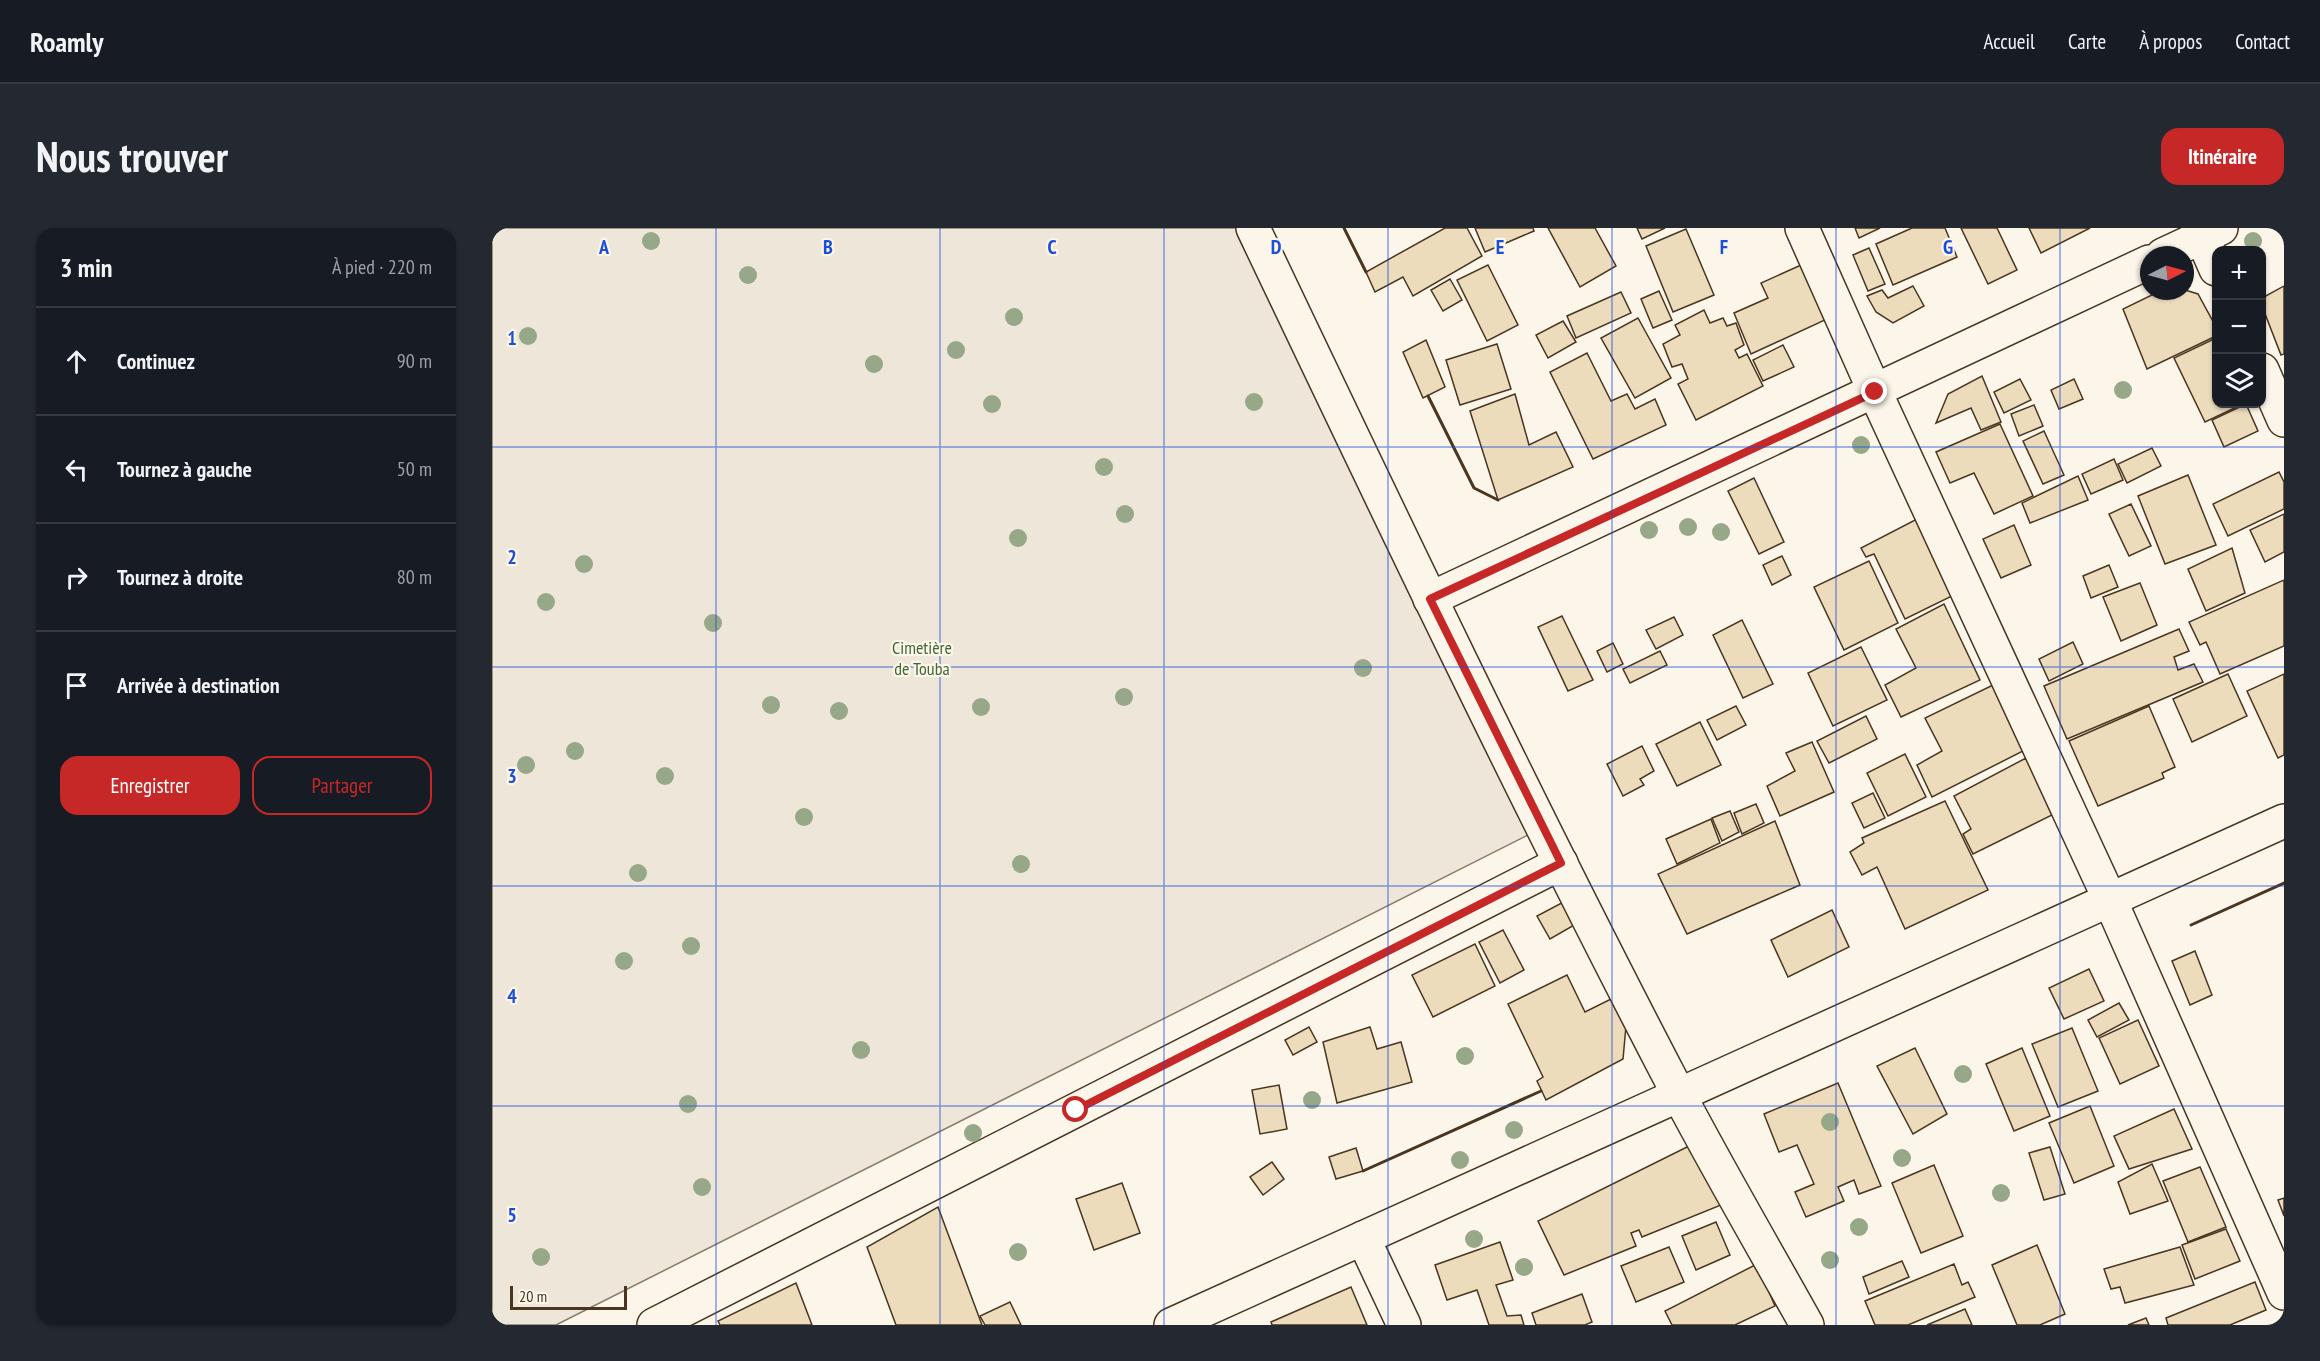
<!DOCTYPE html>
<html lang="fr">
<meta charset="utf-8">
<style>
body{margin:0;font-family:"PT Sans Narrow",sans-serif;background:#242831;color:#f1f3f6}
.controls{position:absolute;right:18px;top:18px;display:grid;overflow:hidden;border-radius:12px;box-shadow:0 2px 4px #0004}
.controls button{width:54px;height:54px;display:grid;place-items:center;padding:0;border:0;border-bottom:2px solid #363941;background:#171b24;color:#f1f3f6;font:30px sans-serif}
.compass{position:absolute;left:1648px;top:18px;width:54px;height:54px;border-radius:50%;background:#171b24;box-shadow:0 2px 4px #0004;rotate:84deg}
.scale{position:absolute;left:18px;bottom:15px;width:117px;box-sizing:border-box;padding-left:6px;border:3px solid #4a3520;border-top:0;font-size:16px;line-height:21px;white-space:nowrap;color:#4a3520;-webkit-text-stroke:4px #fbf6e9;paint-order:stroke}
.stop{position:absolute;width:18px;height:18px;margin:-14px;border:4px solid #c62828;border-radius:50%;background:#fff}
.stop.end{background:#c62828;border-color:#fff;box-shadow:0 2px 6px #0008}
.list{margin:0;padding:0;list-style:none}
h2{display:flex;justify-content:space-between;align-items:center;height:78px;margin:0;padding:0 24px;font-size:26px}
h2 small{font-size:20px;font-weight:400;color:#9ea1a6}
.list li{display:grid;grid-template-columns:39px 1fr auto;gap:18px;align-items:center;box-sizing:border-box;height:108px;padding:0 24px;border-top:2px solid #363941}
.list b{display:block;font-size:22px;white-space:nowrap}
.list em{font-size:20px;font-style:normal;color:#9ea1a6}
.actions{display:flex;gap:12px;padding:18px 24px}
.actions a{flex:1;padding:14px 0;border:2px solid #c62828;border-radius:18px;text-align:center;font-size:21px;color:#c62828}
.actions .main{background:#c62828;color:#fff}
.icon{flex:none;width:33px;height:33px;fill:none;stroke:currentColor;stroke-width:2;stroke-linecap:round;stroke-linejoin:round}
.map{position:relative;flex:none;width:1792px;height:1097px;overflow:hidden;border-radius:18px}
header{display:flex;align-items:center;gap:36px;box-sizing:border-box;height:84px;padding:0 30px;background:#171b24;border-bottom:2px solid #363941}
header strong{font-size:28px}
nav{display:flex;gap:33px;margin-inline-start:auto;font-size:21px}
.intro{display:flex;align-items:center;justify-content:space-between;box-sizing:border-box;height:144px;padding:0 36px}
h1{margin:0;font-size:42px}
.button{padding:15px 27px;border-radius:18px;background:#c62828;color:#fff;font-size:21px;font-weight:700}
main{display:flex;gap:36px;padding:0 36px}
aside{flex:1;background:#171b24;border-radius:18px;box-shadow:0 2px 4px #0004}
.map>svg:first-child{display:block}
.green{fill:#ede6d9;stroke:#887966;stroke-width:1.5}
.building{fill:#ecdcbc;stroke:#4a3520;stroke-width:1.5}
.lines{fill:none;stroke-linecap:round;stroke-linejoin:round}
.minor-casing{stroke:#4a3520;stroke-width:36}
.tertiary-casing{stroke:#4a3520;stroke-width:36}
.minor{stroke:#fbf6e9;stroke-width:33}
.tertiary{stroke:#fbf6e9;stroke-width:33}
.wall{stroke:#4a3520;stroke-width:3}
.tree{fill:#96a887}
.route{stroke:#c62828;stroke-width:8}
.grid{fill:none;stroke:#1d4ed8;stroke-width:1.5;stroke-opacity:0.55}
.labels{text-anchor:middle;stroke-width:4.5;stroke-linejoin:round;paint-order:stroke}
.park-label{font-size:18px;fill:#436837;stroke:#fbf6e9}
.grid-label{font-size:20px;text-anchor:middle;font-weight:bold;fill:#1d4ed8;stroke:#fbf6e9;stroke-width:4.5;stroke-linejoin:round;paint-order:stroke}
</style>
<header>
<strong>Roamly</strong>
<nav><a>Accueil</a><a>Carte</a><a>À propos</a><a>Contact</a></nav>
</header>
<div class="intro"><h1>Nous trouver</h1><a class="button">Itinéraire</a></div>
<main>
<aside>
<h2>3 min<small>À pied · 220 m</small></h2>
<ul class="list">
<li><svg class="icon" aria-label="ahead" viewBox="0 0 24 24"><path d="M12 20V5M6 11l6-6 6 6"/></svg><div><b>Continuez</b></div><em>90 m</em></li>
<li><svg class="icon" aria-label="left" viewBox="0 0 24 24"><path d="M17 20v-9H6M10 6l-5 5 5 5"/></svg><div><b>Tournez à gauche</b></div><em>50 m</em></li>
<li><svg class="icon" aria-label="right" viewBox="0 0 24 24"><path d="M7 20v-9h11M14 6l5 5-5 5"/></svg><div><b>Tournez à droite</b></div><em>80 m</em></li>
<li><svg class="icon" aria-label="arrive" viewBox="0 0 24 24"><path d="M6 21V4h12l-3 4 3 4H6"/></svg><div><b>Arrivée à destination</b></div></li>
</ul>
<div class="actions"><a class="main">Enregistrer</a><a>Partager</a></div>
</aside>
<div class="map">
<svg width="1792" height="1097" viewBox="0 0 1792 1097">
<rect width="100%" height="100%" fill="#fbf6e9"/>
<polygon class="green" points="0,0 751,0 1040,605 64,1097 0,1097"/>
<g class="building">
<polygon points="953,0 975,0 990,28 921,68 911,49 883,64 874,44"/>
<polygon points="983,0 1041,0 1042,3 993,24"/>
<polygon points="1056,0 1103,0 1124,38 1088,59"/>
<polygon points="1145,0 1173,0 1150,11"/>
<polygon points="1363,0 1388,0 1367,10"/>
<polygon points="1420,0 1453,0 1465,29 1401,57 1384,16"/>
<polygon points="1469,0 1505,0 1525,42 1496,56"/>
<polygon points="1537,0 1598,0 1549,25"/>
<polygon points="1194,1 1222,67 1181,84 1154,18"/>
<polygon points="1377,20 1393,56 1376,63 1361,27"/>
<polygon points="996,37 1026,97 995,113 965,52"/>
<polygon points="1309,37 1333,92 1259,126 1242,85 1276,70 1269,55"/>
<polygon points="958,51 970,72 951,83 939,62"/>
<polygon points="1421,58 1432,78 1401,95 1384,84 1375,68 1390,62 1396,70"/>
<polygon points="1792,58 1792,126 1789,127 1770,78 1770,70"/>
<polygon points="1693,62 1706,66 1724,99 1724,108 1655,141 1631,81 1668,63"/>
<polygon points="1167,63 1180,92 1161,100 1149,71"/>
<polygon points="1129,64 1139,85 1084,110 1075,88"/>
<polygon points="1212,82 1218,95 1231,90 1235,98 1244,95 1252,117 1243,122 1247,130 1255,126 1271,158 1204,192 1186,156 1196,151 1190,136 1180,139 1171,116 1188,107 1183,97"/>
<polygon points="1146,90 1179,150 1143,170 1109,110"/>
<polygon points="1071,93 1084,114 1056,130 1044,107"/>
<polygon points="1724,110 1724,176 1751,176 1713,194 1682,130"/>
<polygon points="934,112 953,159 931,170 911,124"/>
<polygon points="1005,116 1019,161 968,177 954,132"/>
<polygon points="1291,117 1302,139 1271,153 1261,132"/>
<polygon points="1095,125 1119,173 1135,166 1143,181 1163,171 1174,197 1101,231 1058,144"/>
<polygon points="1490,148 1509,194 1489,202 1479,180 1444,195 1456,166"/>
<polygon points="1528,151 1539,172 1512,185 1502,164"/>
<polygon points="1582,151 1591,171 1567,181 1559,162"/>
<polygon points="1023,166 1037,217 1064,204 1081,239 1006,272 978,183"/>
<polygon points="1754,176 1766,203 1732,219 1720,192"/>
<polygon points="1542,177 1551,198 1527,208 1519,186"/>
<polygon points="1508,196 1541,268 1502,286 1482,245 1458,255 1444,224"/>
<polygon points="1552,203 1572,247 1551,256 1531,213"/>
<polygon points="1660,220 1669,238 1635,255 1626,236"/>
<polygon points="1622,231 1631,252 1599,266 1590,246"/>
<polygon points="1787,244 1792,254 1792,281 1736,308 1721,276"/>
<polygon points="1696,247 1724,317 1673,336 1646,268"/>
<polygon points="1586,248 1596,272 1538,295 1530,275"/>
<polygon points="1262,250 1292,314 1267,326 1236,263"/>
<polygon points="1639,276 1659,318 1637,328 1617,286"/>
<polygon points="1792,286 1792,324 1773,334 1758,302"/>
<polygon points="1425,291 1460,368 1413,391 1382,326 1374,329 1369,320"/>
<polygon points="1522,297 1539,337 1509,350 1491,311"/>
<polygon points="1740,320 1753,365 1714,383 1696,341"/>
<polygon points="1290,328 1299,347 1280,357 1271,337"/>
<polygon points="1377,333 1406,395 1352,422 1322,359"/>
<polygon points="1617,337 1626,359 1599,370 1591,348"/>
<polygon points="1792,352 1792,418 1728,446 1714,414 1708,417 1697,394"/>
<polygon points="1648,355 1665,397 1629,413 1611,369"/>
<polygon points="1452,376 1488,452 1409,489 1393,457 1424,440 1404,401"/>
<polygon points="1070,388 1101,452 1076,463 1046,399"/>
<polygon points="1182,389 1191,407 1164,421 1154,402"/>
<polygon points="1250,392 1281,456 1251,470 1221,407"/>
<polygon points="1687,401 1697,423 1682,429 1686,442 1702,436 1711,454 1575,511 1552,458"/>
<polygon points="1581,414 1591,436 1557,453 1547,431"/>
<polygon points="1121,415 1131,436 1115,444 1105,423"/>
<polygon points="1369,419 1395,472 1341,498 1316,445"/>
<polygon points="1168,423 1175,437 1138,455 1131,441"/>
<polygon points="1736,446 1755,488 1700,514 1681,471"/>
<polygon points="1792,446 1792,527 1786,530 1755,463"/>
<polygon points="1501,457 1533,522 1440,569 1425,537 1450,523 1433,490"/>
<polygon points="1244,478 1254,497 1225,512 1215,492"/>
<polygon points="1657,478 1683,539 1670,545 1672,550 1606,578 1577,513"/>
<polygon points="1374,488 1385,511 1337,535 1325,513"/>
<polygon points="1208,494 1229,537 1185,558 1164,516"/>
<polygon points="1320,514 1342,564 1288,588 1275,558 1303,543 1294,525"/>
<polygon points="1150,518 1162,543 1148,551 1152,557 1131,568 1115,536"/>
<polygon points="1413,526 1434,569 1396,588 1375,545"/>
<polygon points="1534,530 1560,587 1481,626 1471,606 1479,601 1462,568"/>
<polygon points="1381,565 1393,590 1372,600 1360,575"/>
<polygon points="1453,573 1496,662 1413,701 1385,639 1370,647 1358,624 1372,615 1370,610"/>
<polygon points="1264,576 1272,595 1250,606 1242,585"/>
<polygon points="1238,583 1247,604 1230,613 1220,590"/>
<polygon points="1219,591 1228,615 1185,636 1174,611"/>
<polygon points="1283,593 1308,657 1195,706 1166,646"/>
<polygon points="1079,670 1091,692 1058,711 1045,688"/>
<polygon points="1340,682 1357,719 1296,749 1279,712"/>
<polygon points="1011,702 1032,742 1008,755 987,714"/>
<polygon points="983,716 1003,758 941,789 920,747"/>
<polygon points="1703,723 1720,767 1698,777 1680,733"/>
<polygon points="1597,741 1612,773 1572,791 1557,760"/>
<polygon points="1075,747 1093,784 1119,771 1134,798 1131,831 1054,872 1045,853 1051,849 1016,776"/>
<polygon points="1627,775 1637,792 1605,809 1596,792"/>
<polygon points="1646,792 1667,838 1628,856 1607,810"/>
<polygon points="817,799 825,814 801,827 793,812"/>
<polygon points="878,799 885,821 909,814 920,854 845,875 831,814"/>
<polygon points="1580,800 1606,863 1566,879 1540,816"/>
<polygon points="1423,820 1455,886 1421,906 1385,838"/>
<polygon points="1530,820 1558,888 1522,903 1494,836"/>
<polygon points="1346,855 1389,958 1367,966 1362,952 1346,959 1352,973 1314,989 1303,964 1322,956 1305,917 1287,924 1272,886"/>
<polygon points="787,857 795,901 768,906 760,862"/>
<polygon points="1598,878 1622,938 1582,955 1557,895"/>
<polygon points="1682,881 1700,921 1637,941 1622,908"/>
<polygon points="1197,918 1234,975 1150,1009 1147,1002 1139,1005 1144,1018 1072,1047 1046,993"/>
<polygon points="1558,919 1573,966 1552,972 1537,925"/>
<polygon points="864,920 871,943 844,951 837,929"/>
<polygon points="780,934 792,951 771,967 758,949"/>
<polygon points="1660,936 1676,973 1638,986 1626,954"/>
<polygon points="1442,937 1471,1008 1429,1025 1400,955"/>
<polygon points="1708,939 1734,999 1696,1014 1671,953"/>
<polygon points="630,955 648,1005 602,1022 584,971"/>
<polygon points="1792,970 1792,988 1786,972"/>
<polygon points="446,979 490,1097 404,1097 375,1019"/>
<polygon points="1224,994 1238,1027 1204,1042 1190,1008"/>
<polygon points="1734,1001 1748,1033 1703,1051 1690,1017"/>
<polygon points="1008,1014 1021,1052 1004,1057 1015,1088 1029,1087 1032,1097 997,1097 985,1062 955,1072 943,1037"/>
<polygon points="1545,1017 1573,1086 1548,1097 1525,1097 1500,1037"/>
<polygon points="1177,1019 1192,1054 1144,1074 1129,1038"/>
<polygon points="1688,1019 1702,1057 1633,1075 1628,1059 1619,1061 1612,1041"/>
<polygon points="1410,1033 1417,1049 1377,1066 1371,1049"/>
<polygon points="1265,1036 1283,1078 1243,1097 1180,1097 1173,1083"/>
<polygon points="1462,1036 1470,1057 1476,1054 1483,1069 1416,1097 1383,1097 1373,1073"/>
<polygon points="1763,1054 1774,1082 1738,1097 1676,1097 1674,1090"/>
<polygon points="304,1055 320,1097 228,1097 226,1093"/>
<polygon points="859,1059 875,1097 780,1097 779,1094"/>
<polygon points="1090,1066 1100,1094 1093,1097 1044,1097 1040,1085"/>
<polygon points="518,1074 529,1097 493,1097 488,1088"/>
<polygon points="1473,1081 1480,1097 1435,1097"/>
<polygon points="1654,1090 1657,1097 1636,1097"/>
</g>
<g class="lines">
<defs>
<g id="minor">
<path d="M761 0C899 290 1037 580 1186 865 1227 943 1272 1020 1315 1097"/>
<polyline points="1310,0 1383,164 1618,672 1792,1065"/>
<polyline points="1671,27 1729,0"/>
<polyline points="938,371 1657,34"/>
<polyline points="871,1010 912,1097"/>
<polyline points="162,1097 1069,635"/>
<polyline points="679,1097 1792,593"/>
</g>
<g id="tertiary">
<polyline points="1706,0 1724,41"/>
<polyline points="1770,142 1792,192"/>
</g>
</defs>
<use href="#minor" class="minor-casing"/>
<use href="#tertiary" class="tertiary-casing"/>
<use href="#minor" class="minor"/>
<use href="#tertiary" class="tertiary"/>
<g class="wall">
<polyline points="852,0 874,44"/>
<polyline points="936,168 982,260 1006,272"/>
<polyline points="1699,697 1792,655"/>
<polyline points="871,943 1049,863"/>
</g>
</g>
<g class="tree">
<circle cx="159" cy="13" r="9"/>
<circle cx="1761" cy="13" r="9"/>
<circle cx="256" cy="47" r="9"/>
<circle cx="522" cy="89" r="9"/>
<circle cx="36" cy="108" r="9"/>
<circle cx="464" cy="122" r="9"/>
<circle cx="382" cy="136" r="9"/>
<circle cx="1631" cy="162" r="9"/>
<circle cx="762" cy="174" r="9"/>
<circle cx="500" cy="176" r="9"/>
<circle cx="1369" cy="217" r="9"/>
<circle cx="612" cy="239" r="9"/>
<circle cx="633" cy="286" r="9"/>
<circle cx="1196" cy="299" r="9"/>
<circle cx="1157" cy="302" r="9"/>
<circle cx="1229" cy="304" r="9"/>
<circle cx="526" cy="310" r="9"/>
<circle cx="92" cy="336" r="9"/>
<circle cx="54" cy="374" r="9"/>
<circle cx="221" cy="395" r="9"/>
<circle cx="871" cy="440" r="9"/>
<circle cx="632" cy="469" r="9"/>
<circle cx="279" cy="477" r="9"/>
<circle cx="489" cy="479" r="9"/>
<circle cx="347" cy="483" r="9"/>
<circle cx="83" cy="523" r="9"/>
<circle cx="34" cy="537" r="9"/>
<circle cx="173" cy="548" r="9"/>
<circle cx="312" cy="589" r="9"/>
<circle cx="529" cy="636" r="9"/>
<circle cx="146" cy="645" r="9"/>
<circle cx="199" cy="718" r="9"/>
<circle cx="132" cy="733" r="9"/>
<circle cx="369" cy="822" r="9"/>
<circle cx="973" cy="828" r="9"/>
<circle cx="1471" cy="846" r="9"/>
<circle cx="820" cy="872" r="9"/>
<circle cx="196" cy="876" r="9"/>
<circle cx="1338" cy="894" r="9"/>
<circle cx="1022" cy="902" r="9"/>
<circle cx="481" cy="905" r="9"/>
<circle cx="1410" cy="930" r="9"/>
<circle cx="968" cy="932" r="9"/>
<circle cx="210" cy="959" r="9"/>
<circle cx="1509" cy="965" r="9"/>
<circle cx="1367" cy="999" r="9"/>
<circle cx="982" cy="1011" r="9"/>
<circle cx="526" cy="1024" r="9"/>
<circle cx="49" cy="1029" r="9"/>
<circle cx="1338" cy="1032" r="9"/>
<circle cx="1032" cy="1039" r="9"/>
</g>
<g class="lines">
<polyline class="route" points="584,882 1069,635 938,371 1383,164"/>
</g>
<path class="grid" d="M224 0V1097M448 0V1097M672 0V1097M896 0V1097M1120 0V1097M1344 0V1097M1568 0V1097M0 219H1792M0 439H1792M0 658H1792M0 878H1792"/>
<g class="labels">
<g class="park-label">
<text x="430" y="426">Cimetière<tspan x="430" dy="21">de Touba</tspan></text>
</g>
</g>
<g class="grid-label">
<text x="112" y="26">A</text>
<text x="336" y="26">B</text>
<text x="560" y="26">C</text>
<text x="784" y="26">D</text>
<text x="1008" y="26">E</text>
<text x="1232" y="26">F</text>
<text x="1456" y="26">G</text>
<text x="20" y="117">1</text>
<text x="20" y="336">2</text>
<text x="20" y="555">3</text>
<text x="20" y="775">4</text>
<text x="20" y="994">5</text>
</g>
</svg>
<div class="controls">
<button>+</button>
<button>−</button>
<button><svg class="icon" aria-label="layers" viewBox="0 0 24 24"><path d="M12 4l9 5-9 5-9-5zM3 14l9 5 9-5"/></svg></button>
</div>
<svg class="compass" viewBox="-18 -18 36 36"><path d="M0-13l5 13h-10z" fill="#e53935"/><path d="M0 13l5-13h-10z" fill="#9ea1a6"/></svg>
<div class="scale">20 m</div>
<div class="stop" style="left:584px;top:882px"></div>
<div class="stop end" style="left:1383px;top:164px"></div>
</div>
</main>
